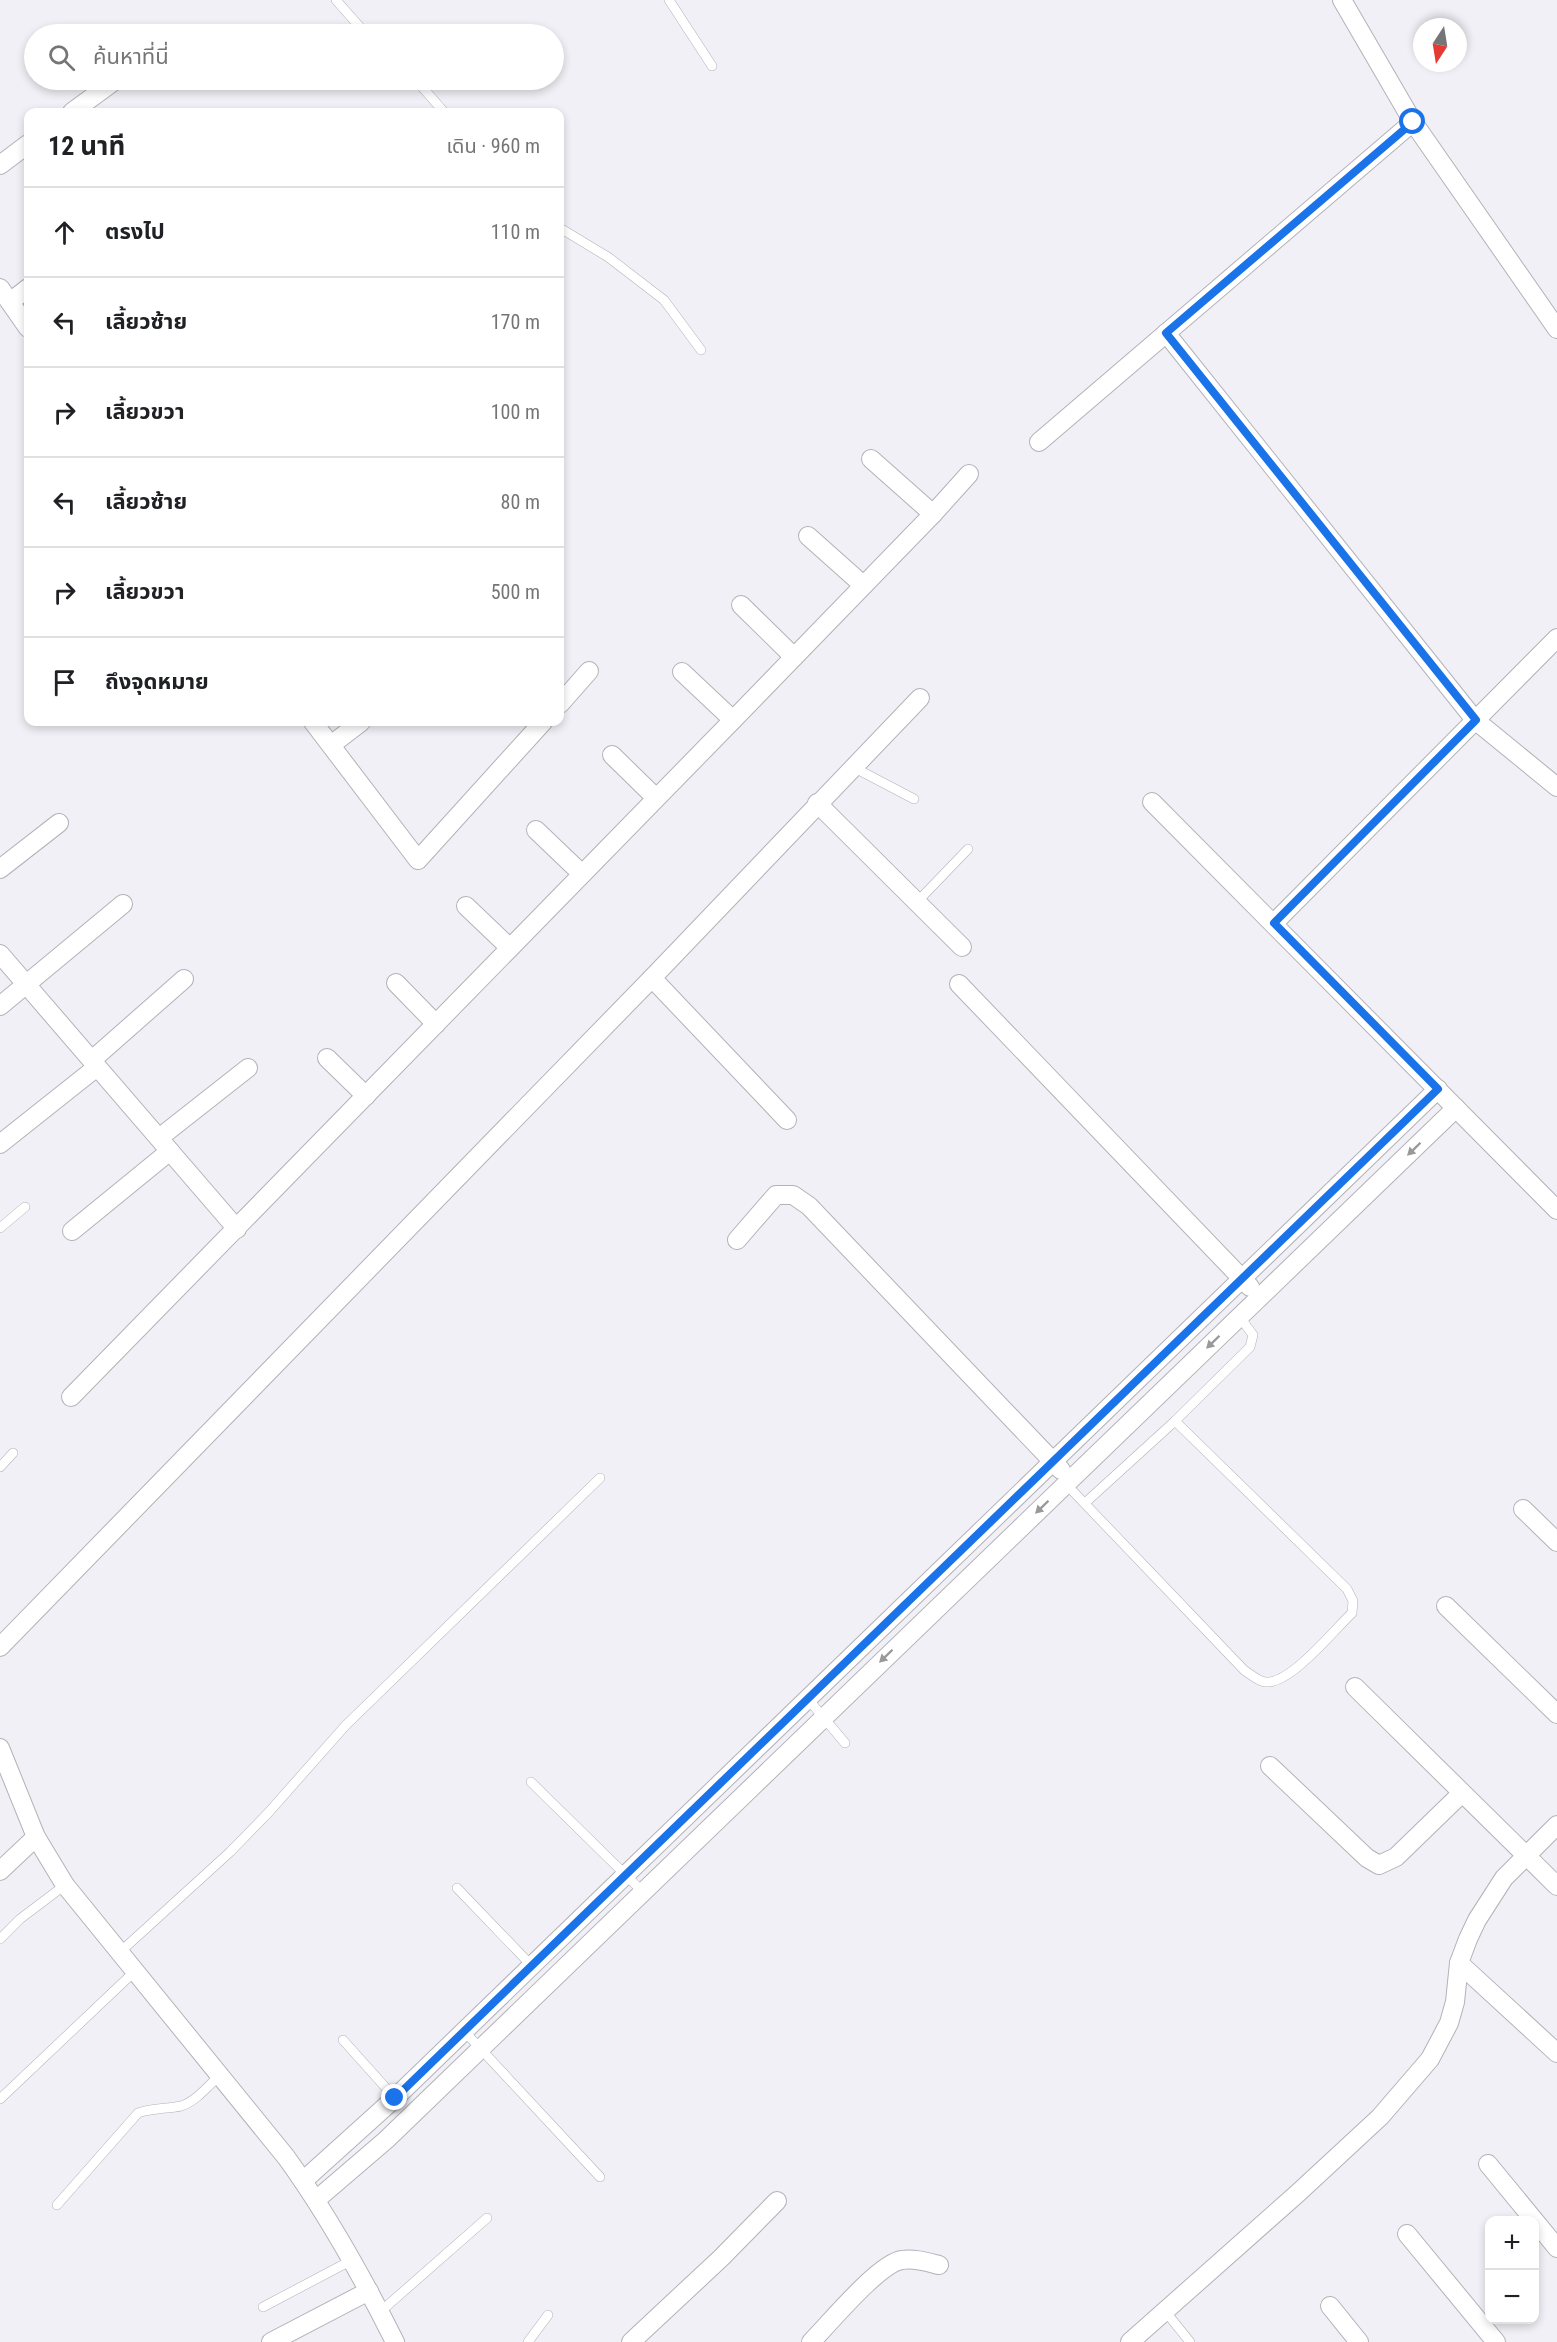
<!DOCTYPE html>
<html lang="th">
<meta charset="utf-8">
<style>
body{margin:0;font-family:"Roboto Condensed","Noto Sans Thai",sans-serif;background:#f6f6f6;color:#202124}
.controls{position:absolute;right:18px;bottom:18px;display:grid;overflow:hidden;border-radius:12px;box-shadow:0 3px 9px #0003}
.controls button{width:54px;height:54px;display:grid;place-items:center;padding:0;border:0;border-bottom:2px solid #e0e0e0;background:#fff;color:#202124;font:30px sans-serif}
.compass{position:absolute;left:1413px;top:18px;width:54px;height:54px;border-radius:50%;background:#fff;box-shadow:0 3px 9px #0003;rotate:192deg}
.stop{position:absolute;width:18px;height:18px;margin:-14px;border:4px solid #1a73e8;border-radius:50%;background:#fff}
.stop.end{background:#1a73e8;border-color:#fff;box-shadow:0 2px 6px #0008}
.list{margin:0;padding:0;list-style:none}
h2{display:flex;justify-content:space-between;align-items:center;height:78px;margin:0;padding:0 24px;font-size:26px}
h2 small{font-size:20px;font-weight:400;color:#757577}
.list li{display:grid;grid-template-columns:39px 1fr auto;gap:18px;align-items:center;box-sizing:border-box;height:90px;padding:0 24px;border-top:2px solid #e0e0e0}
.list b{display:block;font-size:22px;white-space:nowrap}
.list em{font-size:20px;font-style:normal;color:#757577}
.icon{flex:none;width:33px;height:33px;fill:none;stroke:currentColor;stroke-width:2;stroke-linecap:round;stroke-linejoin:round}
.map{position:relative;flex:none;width:1557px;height:2342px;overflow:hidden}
.search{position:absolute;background:#fff;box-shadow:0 3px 9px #0003;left:24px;top:24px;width:540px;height:66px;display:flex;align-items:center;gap:15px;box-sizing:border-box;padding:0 21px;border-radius:33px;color:#757577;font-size:22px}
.panel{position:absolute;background:#fff;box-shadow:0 3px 9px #0003;left:24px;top:108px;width:540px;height:618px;border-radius:12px}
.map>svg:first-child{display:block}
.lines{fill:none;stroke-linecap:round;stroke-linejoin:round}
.lane-casing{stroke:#b2b2b8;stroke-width:10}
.street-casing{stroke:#b2b2b8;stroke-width:20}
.lane{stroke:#fff;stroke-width:9}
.street{stroke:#fff;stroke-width:18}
.oneway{fill:#99999a}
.route{stroke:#1a73e8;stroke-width:8}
</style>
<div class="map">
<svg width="1557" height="2342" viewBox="0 0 1557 2342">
<rect width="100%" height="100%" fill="#f0f0f6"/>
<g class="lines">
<defs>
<g id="lane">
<polyline points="336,0 366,34"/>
<polyline points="669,0 712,66"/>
<polyline points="416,80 444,112"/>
<polyline points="560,228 608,257 664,300 701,350"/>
<polyline points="853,767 914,799"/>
<polyline points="917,902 968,849"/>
<polyline points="0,1228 25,1207"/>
<polyline points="0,1467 13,1453"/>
<path d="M1066 1484 1244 1670C1250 1674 1258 1681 1265 1682 1290 1685 1334 1630 1352 1613L1353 1601 1347 1589 1175 1421 1250 1347 1253 1335 1239 1316"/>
<polyline points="1085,1503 1175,1421"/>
<polyline points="807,1698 845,1743"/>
<polyline points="531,1782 643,1892"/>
<polyline points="457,1888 531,1965"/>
<polyline points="0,1939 20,1919 65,1885"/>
<polyline points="119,1953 230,1852 269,1812 345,1726 600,1478"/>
<polyline points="464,2031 600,2177"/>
<polyline points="343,2040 395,2098"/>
<polyline points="0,2099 134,1972"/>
<path d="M57 2205 138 2113C152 2108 167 2109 181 2106 195 2102 208 2086 219 2076"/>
<polyline points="263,2307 352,2260"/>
<polyline points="1165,2311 1190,2342"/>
<polyline points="380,2312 487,2218"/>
<polyline points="528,2342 548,2315"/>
</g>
<g id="street">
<polyline points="1342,0 1413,122 1557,329"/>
<polyline points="72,112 113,82"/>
<polyline points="0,165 28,144"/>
<polyline points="0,288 28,328"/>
<polyline points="10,302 28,288"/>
<polyline points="1166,333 1475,720 1557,787"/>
<polyline points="1039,442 1413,122"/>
<polyline points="871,459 933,514"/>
<polyline points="808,536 863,585"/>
<polyline points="741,605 794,657"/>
<polyline points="682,672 733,720"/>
<polyline points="560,704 589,671"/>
<polyline points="313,722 418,860 543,722"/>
<polyline points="331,745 361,722"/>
<polyline points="612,755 656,798"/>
<polyline points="1152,802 1557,1210"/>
<polyline points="817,803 962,947"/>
<polyline points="536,830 582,874"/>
<polyline points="0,869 59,823"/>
<polyline points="466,906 510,948"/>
<polyline points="1274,923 1557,638"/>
<polyline points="0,954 237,1229"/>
<polyline points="652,978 787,1120"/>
<polyline points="396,983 436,1024"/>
<polyline points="959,984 1250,1287"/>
<polyline points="0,1006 123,904"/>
<polyline points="327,1058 366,1096"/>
<polyline points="92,1060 184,979"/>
<polyline points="159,1138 248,1068"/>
<polyline points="0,1144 97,1067"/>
<polyline points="72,1231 170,1151"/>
<polyline points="737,1240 776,1195 793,1195 809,1206 1061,1470"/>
<polyline points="71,1397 733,720 933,514 969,474"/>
<polyline points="1523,1509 1557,1542"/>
<polyline points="1446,1606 1557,1714"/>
<polyline points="0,1647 652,978 920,698"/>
<polyline points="1355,1687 1557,1886"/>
<path d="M0 1748 36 1837 65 1885 286 2157C328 2215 363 2278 395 2342"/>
<polyline points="1270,1766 1367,1858 1379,1865 1396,1857 1462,1793"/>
<polyline points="0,1871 36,1837"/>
<polyline points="1459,1963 1557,2053"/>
<polyline points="1488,2164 1557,2248"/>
<polyline points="303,2181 395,2098 1438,1089"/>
<polyline points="316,2200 386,2140 1456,1108"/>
<polyline points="1407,2234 1496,2342"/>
<polyline points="1330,2306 1359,2342"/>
<polyline points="271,2342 369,2291"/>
<polyline points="631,2342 721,2258 777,2201"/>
<path d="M811 2342C829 2324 879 2263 902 2260 914 2258 927 2262 939 2265"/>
<polyline points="1130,2342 1298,2193 1380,2117 1430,2059 1449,2023 1455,2002 1459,1963 1468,1939 1477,1920 1504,1878 1557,1825"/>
</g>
</defs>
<use href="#lane" class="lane-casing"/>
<use href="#street" class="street-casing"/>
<use href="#lane" class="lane"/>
<use href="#street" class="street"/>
</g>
<defs><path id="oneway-solid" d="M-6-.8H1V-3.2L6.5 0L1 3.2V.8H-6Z" transform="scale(1.5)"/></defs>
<g class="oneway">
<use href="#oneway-solid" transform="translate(1414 1149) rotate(136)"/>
<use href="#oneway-solid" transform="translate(1213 1342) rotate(136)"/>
<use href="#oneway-solid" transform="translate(1042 1507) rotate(136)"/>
<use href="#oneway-solid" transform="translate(886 1656) rotate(136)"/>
</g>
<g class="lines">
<polyline class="route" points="395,2098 1438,1089 1274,923 1476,720 1166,333 1413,122"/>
</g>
</svg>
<div class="controls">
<button>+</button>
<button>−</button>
</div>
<svg class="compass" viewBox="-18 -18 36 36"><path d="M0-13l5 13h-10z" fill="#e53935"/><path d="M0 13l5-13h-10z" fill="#757577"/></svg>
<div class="stop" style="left:1413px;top:122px"></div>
<div class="stop end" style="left:395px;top:2098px"></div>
<div class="search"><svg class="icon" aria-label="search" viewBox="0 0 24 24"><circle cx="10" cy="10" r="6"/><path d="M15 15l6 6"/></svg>ค้นหาที่นี่</div>
<section class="panel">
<h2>12 นาที<small>เดิน · 960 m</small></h2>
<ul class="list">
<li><svg class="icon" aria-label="ahead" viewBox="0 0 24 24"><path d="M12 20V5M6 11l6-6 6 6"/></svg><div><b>ตรงไป</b></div><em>110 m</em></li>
<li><svg class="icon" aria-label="left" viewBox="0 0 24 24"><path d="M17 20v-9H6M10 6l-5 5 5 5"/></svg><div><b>เลี้ยวซ้าย</b></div><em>170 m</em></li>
<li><svg class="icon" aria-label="right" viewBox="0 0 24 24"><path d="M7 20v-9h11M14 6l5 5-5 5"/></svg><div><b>เลี้ยวขวา</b></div><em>100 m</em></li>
<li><svg class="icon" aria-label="left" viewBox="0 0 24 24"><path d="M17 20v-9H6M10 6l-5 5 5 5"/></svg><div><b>เลี้ยวซ้าย</b></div><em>80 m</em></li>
<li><svg class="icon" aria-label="right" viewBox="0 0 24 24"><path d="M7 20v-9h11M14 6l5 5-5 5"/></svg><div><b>เลี้ยวขวา</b></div><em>500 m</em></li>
<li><svg class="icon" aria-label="arrive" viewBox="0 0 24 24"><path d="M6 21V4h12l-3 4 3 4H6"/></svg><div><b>ถึงจุดหมาย</b></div></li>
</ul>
</section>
</div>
